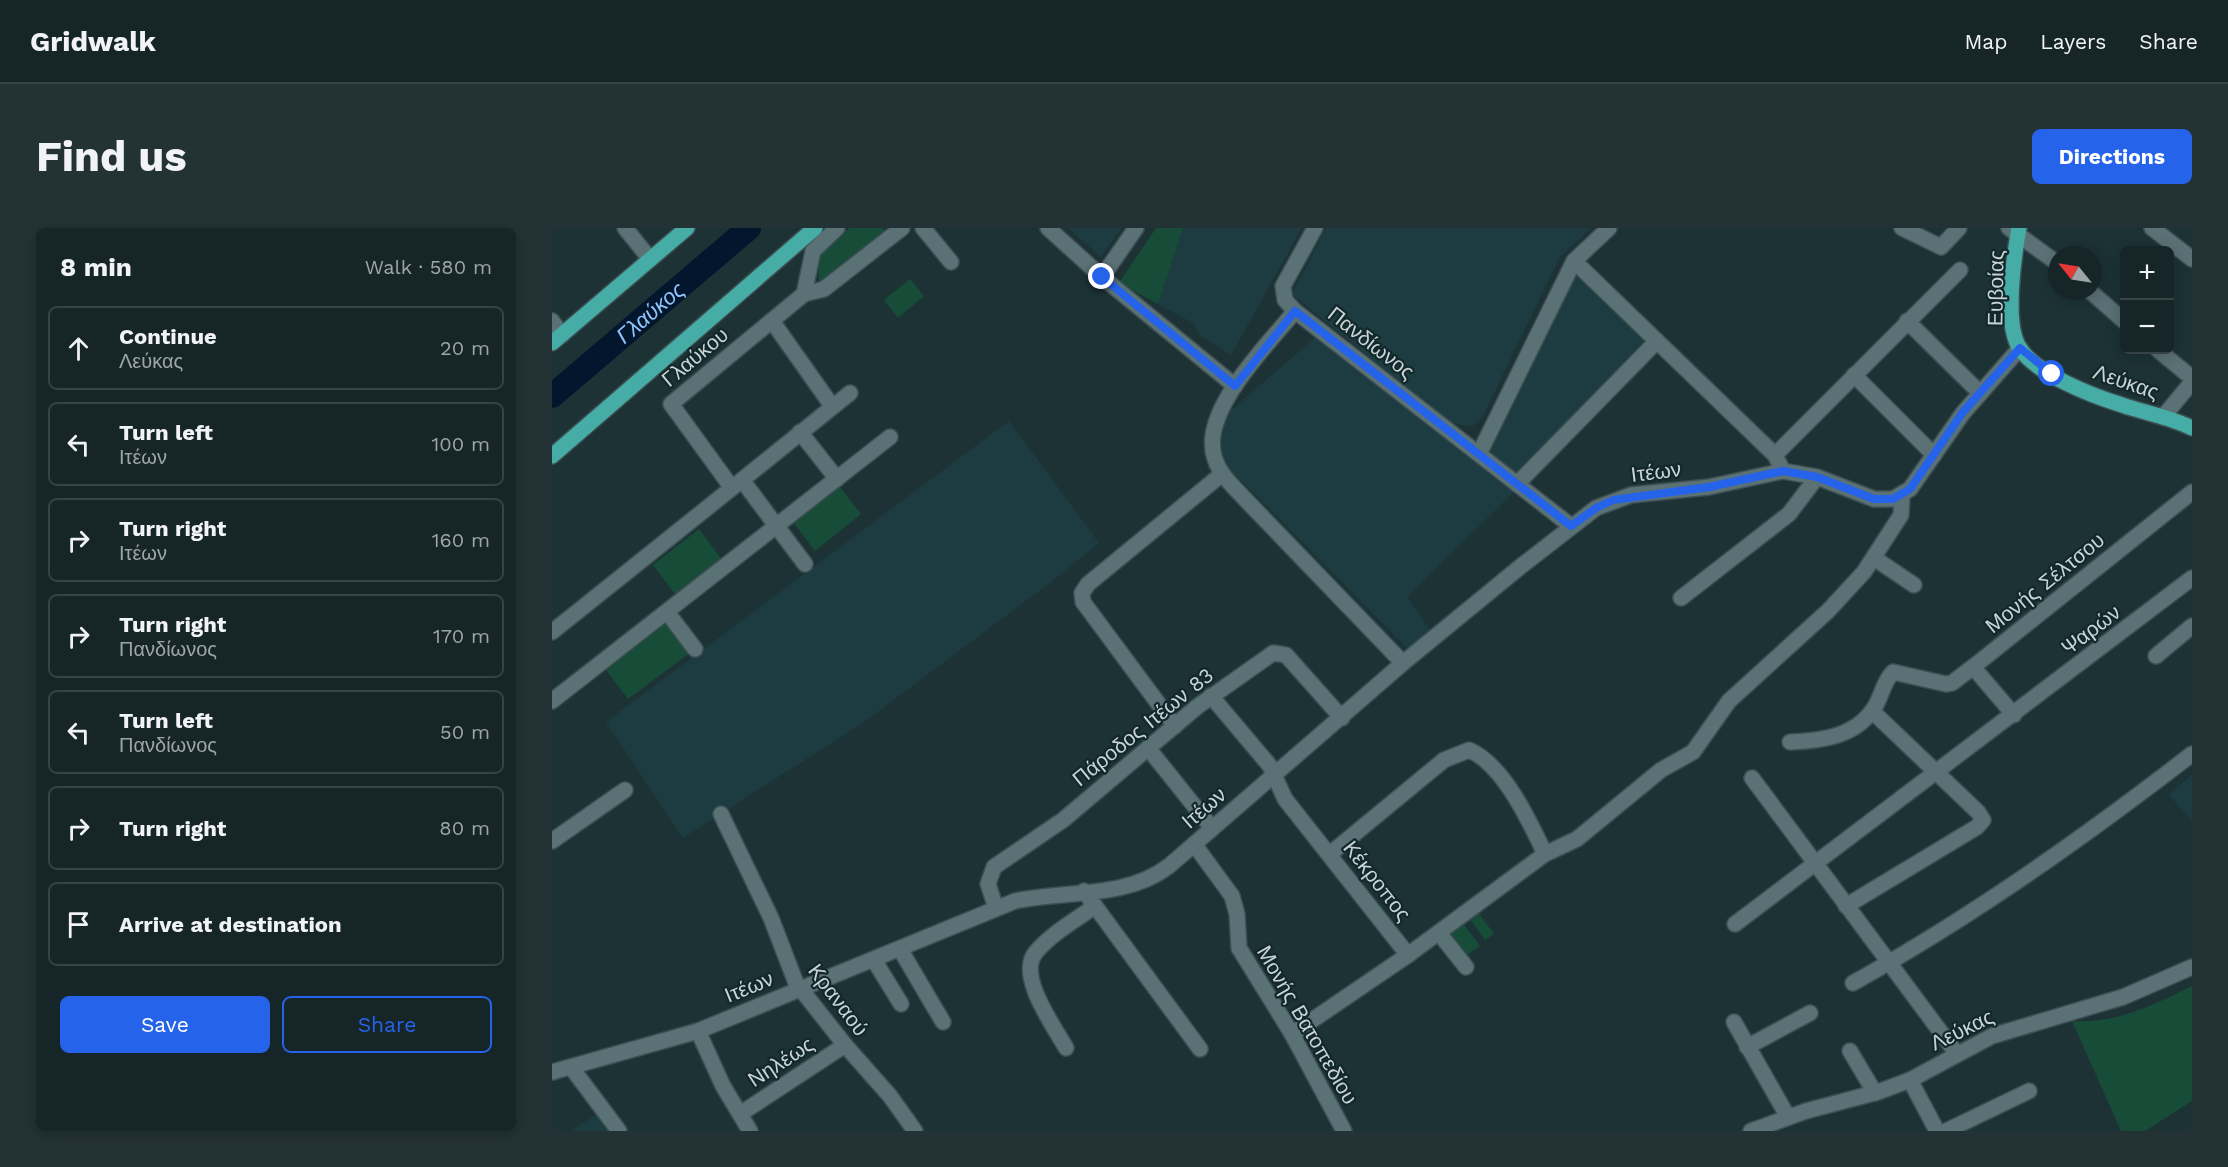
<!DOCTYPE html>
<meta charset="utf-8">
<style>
body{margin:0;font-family:"Work Sans",sans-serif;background:#233234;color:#f1f3f6}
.controls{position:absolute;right:18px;top:18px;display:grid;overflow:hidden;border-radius:9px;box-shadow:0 3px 15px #0003}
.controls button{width:54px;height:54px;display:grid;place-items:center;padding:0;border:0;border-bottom:2px solid #354345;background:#162628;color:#f1f3f6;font:30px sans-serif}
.compass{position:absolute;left:1496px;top:18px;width:54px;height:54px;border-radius:50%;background:#162628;box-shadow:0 3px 15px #0003;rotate:300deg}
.stop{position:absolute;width:18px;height:18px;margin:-14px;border:4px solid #2563eb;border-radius:50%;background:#fff}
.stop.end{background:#2563eb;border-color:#fff;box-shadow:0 2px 6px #0008}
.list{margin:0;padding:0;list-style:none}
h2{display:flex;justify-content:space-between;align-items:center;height:78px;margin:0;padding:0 24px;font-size:26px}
h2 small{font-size:20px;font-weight:400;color:#9ea5a8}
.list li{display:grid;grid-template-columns:39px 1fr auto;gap:18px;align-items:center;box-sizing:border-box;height:84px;margin:0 12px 12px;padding:0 12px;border:2px solid #354345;border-radius:9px}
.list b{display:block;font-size:22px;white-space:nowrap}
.list p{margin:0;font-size:20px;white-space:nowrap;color:#9ea5a8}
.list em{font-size:20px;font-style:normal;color:#9ea5a8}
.actions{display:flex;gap:12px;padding:18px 24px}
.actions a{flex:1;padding:14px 0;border:2px solid #2563eb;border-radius:9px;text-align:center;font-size:21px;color:#2563eb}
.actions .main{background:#2563eb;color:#fff}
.icon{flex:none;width:33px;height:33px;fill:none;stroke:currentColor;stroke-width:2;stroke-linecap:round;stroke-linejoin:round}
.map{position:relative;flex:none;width:1640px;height:903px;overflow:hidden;border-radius:9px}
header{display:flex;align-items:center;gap:36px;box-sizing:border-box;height:84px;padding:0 30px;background:#162628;border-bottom:2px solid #354345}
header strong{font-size:28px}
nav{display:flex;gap:33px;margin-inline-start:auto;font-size:21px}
.intro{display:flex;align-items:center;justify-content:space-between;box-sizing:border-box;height:144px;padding:0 36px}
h1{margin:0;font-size:42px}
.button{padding:15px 27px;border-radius:9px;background:#2563eb;color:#fff;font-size:21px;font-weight:700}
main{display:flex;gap:36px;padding:0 36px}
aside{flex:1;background:#162628;border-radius:9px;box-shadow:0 3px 15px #0003}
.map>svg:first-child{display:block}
.built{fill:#1d3c41}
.green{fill:#174c38}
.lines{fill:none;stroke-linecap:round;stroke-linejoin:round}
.river{stroke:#02162d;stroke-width:24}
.minor-casing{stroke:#3c4e51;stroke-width:18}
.major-casing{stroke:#3c4e51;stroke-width:18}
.minor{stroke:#5a7175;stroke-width:15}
.major{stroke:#45aca6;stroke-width:15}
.route{stroke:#2563eb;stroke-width:8}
.labels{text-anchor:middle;stroke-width:4.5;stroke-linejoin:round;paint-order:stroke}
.street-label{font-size:21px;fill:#c8d4d6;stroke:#13282b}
.water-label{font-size:22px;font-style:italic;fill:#92c4fc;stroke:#13282b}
</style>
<header>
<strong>Gridwalk</strong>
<nav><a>Map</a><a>Layers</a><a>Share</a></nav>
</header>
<div class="intro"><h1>Find us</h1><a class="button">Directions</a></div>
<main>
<aside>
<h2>8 min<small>Walk · 580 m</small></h2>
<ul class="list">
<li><svg class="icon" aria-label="ahead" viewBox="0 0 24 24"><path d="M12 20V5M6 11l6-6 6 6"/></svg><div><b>Continue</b><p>Λεύκας</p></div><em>20 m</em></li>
<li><svg class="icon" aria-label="left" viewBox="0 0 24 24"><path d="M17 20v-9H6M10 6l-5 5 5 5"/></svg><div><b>Turn left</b><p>Ιτέων</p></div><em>100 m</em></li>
<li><svg class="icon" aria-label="right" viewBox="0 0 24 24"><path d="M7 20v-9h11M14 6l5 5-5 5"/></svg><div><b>Turn right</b><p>Ιτέων</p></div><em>160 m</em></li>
<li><svg class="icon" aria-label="right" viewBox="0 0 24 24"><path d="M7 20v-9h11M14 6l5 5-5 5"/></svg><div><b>Turn right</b><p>Πανδίωνος</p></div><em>170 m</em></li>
<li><svg class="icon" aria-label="left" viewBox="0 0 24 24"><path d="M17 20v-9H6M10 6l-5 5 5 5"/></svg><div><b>Turn left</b><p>Πανδίωνος</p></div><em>50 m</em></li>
<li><svg class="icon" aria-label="right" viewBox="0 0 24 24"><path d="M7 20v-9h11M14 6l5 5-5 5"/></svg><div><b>Turn right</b></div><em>80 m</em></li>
<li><svg class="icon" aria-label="arrive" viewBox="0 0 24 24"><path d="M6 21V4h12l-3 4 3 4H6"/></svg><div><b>Arrive at destination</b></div></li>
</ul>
<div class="actions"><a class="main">Save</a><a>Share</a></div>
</aside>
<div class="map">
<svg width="1640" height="903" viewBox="0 0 1640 903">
<rect width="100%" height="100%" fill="#1d3235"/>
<g class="built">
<polygon points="516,0 569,0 549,29"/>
<polygon points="631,0 750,0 679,127 647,107 641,95 606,76"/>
<polygon points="774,0 1039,0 1008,29 930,190 921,198 914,198 897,194 740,66"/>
<polygon points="1023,43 1098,114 966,248 932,224"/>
<polygon points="765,108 964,262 855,369 879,403 856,421 677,240 670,230 670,207 676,185"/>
<polygon points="457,193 547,315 499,354 312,494 131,610 54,494"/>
<polygon points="1640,547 1640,592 1617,567"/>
<polygon points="49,883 64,903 19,903"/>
</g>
<g class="green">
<polygon points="297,0 330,0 335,6 272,55 267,54 266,29"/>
<polygon points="604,0 631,0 606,76 567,55"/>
<polygon points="358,51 372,68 346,90 332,72"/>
<polygon points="287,258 309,286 263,323 241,294"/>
<polygon points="147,301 171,333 125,369 101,337"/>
<polygon points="113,390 139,424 76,471 51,438"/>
<polygon points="926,684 942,706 933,712 917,690"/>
<polygon points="910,694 928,718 917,726 909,726 894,705"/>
<path d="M1640 758V873L1593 903H1569L1520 793C1563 796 1602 777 1640 758Z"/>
</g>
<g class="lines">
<path class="river" id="s1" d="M0 168 197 0"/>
<defs>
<g id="minor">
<polyline points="73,0 98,31"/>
<polyline points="371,0 399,34"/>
<polyline points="496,0 550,49 683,158"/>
<polyline points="1350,0 1389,19 1407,0"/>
<polyline points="1457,0 1505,35"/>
<polyline points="1600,0 1640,31"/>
<polyline points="1022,33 1223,227 1231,243"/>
<polyline points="550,49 584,0"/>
<polyline points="1538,63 1572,93"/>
<polyline points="252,66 272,61 350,0"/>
<polyline points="743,83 733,72 731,58 763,0"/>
<polyline points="0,93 10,107"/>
<polyline points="220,93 280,178"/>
<polyline points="1355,93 1427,164"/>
<polyline points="1606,122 1640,150"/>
<polyline points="1302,147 1382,227"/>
<polyline points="1611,189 1640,154"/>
<polyline points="248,204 285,251"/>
<polyline points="927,226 1022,33 1057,0"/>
<polyline points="1223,227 1408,42"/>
<polyline points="190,252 253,336"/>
<polyline points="965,256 1105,113"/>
<polyline points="180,260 298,165"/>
<polyline points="1322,330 1362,357"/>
<polyline points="1129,370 1237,286 1265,249"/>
<polyline points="115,384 143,421"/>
<polyline points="0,404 180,260 119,176 252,66 261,23 285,0"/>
<polyline points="1604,428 1640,398"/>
<path d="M851 435 693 271C682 259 668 247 663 231 646 184 716 117 743 83L1019 298"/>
<polyline points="659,468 718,538 733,571 856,727 993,626 1025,611 1109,542 1141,524 1177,473 1276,383 1312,344 1349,287 1350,267"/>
<polyline points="0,473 338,209"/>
<polyline points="1462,487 1421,439 1640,264"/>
<polyline points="623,498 531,374 530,365 536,356 670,246"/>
<path d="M1238 514C1271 513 1306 508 1324 477 1330 466 1332 453 1341 444L1394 456 1400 455 1421 439"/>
<polyline points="596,520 660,600"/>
<polyline points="1200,550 1405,826"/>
<polyline points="169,586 219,690 244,755 293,817 338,868 363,903"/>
<polyline points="0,613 73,562"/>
<polyline points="642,616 680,668 685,686 687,720 740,806 792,903"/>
<path d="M778 626 892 532 917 522C951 536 978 594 993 626"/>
<polyline points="532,663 648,821"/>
<polyline points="1294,678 1425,599 1431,592 1426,584 1320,483"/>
<polyline points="444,680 436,656 442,639 511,592 646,478 721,425 734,427 790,490"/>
<polyline points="1183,696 1640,350"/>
<polyline points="887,705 914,739"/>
<polyline points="348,721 391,794"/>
<polyline points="322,732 349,776"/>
<path d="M1301 755C1421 688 1531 610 1640 526"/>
<polyline points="1182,794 1236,889"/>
<polyline points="146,803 171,858 198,903"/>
<polyline points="740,806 856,727"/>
<polyline points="1195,819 1258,785"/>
<path d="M514 820C502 798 464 747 484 724 500 705 524 692 543 678"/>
<polyline points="1298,823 1323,865"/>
<polyline points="19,839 67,903"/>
<path d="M0 844 146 803 463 673C514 662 574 671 617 638L851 435 968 339 1044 280 1079 267 1157 259 1231 243 1265 249 1322 271H1341L1358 261 1411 185 1468 120"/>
<polyline points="1358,852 1385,903"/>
<polyline points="188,886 293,817"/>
<polyline points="1199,903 1254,883 1326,864 1358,852 1440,808 1571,769 1640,739"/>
<polyline points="1394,903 1477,863"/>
</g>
<g id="major">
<path d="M1467 0C1462 28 1452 94 1467 119 1483 146 1541 168 1570 177 1593 185 1618 189 1640 200"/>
<polyline points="0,115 135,0"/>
<polyline points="0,228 263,0"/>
</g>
</defs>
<use href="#minor" class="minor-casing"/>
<use href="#major" class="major-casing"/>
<use href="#minor" class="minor"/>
<use href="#major" class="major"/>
</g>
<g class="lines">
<polyline class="route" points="550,49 683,158 743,83 1019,298 1044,280 1061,272 1157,259 1231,243 1265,249 1322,271 1341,271 1358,261 1411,184 1468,120 1500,146"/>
</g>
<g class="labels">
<g class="street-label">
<text transform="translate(1444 60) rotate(-89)" y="7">Ευβοίας</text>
<text transform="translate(819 115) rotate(38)" y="7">Πανδίωνος</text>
<text transform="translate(143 129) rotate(-40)" y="7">Γλαύκου</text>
<text transform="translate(1574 154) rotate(19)" y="7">Λεύκας</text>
<text transform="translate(1104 244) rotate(-7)" y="7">Ιτέων</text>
<text transform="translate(1493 355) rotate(-39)" y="7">Μονής Σέλτσου</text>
<text transform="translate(1539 402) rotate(-37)" y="7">Ψαρών</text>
<text transform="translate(591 499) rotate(-39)" y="7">Πάροδος Ιτέων 83</text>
<text transform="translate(652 580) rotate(-41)" y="7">Ιτέων</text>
<text transform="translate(825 653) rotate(52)" y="7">Κέκροπος</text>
<text transform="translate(197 759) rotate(-22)" y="7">Ιτέων</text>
<text transform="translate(286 772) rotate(53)" y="7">Κραναού</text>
<text transform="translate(755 797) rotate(60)" y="7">Μονής Βατοπεδίου</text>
<text transform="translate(1410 802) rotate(-26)" y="7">Λεύκας</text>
<text transform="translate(229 834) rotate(-33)" y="7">Νηλέως</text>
</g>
<g class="water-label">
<text dy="8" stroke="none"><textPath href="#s1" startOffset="129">Γλαύκος</textPath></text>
</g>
</g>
</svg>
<div class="controls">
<button>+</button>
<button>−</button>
</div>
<svg class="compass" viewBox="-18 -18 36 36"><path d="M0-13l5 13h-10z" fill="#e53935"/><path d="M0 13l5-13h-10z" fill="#9ea5a8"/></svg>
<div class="stop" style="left:1500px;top:146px"></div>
<div class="stop end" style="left:550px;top:49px"></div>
</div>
</main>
